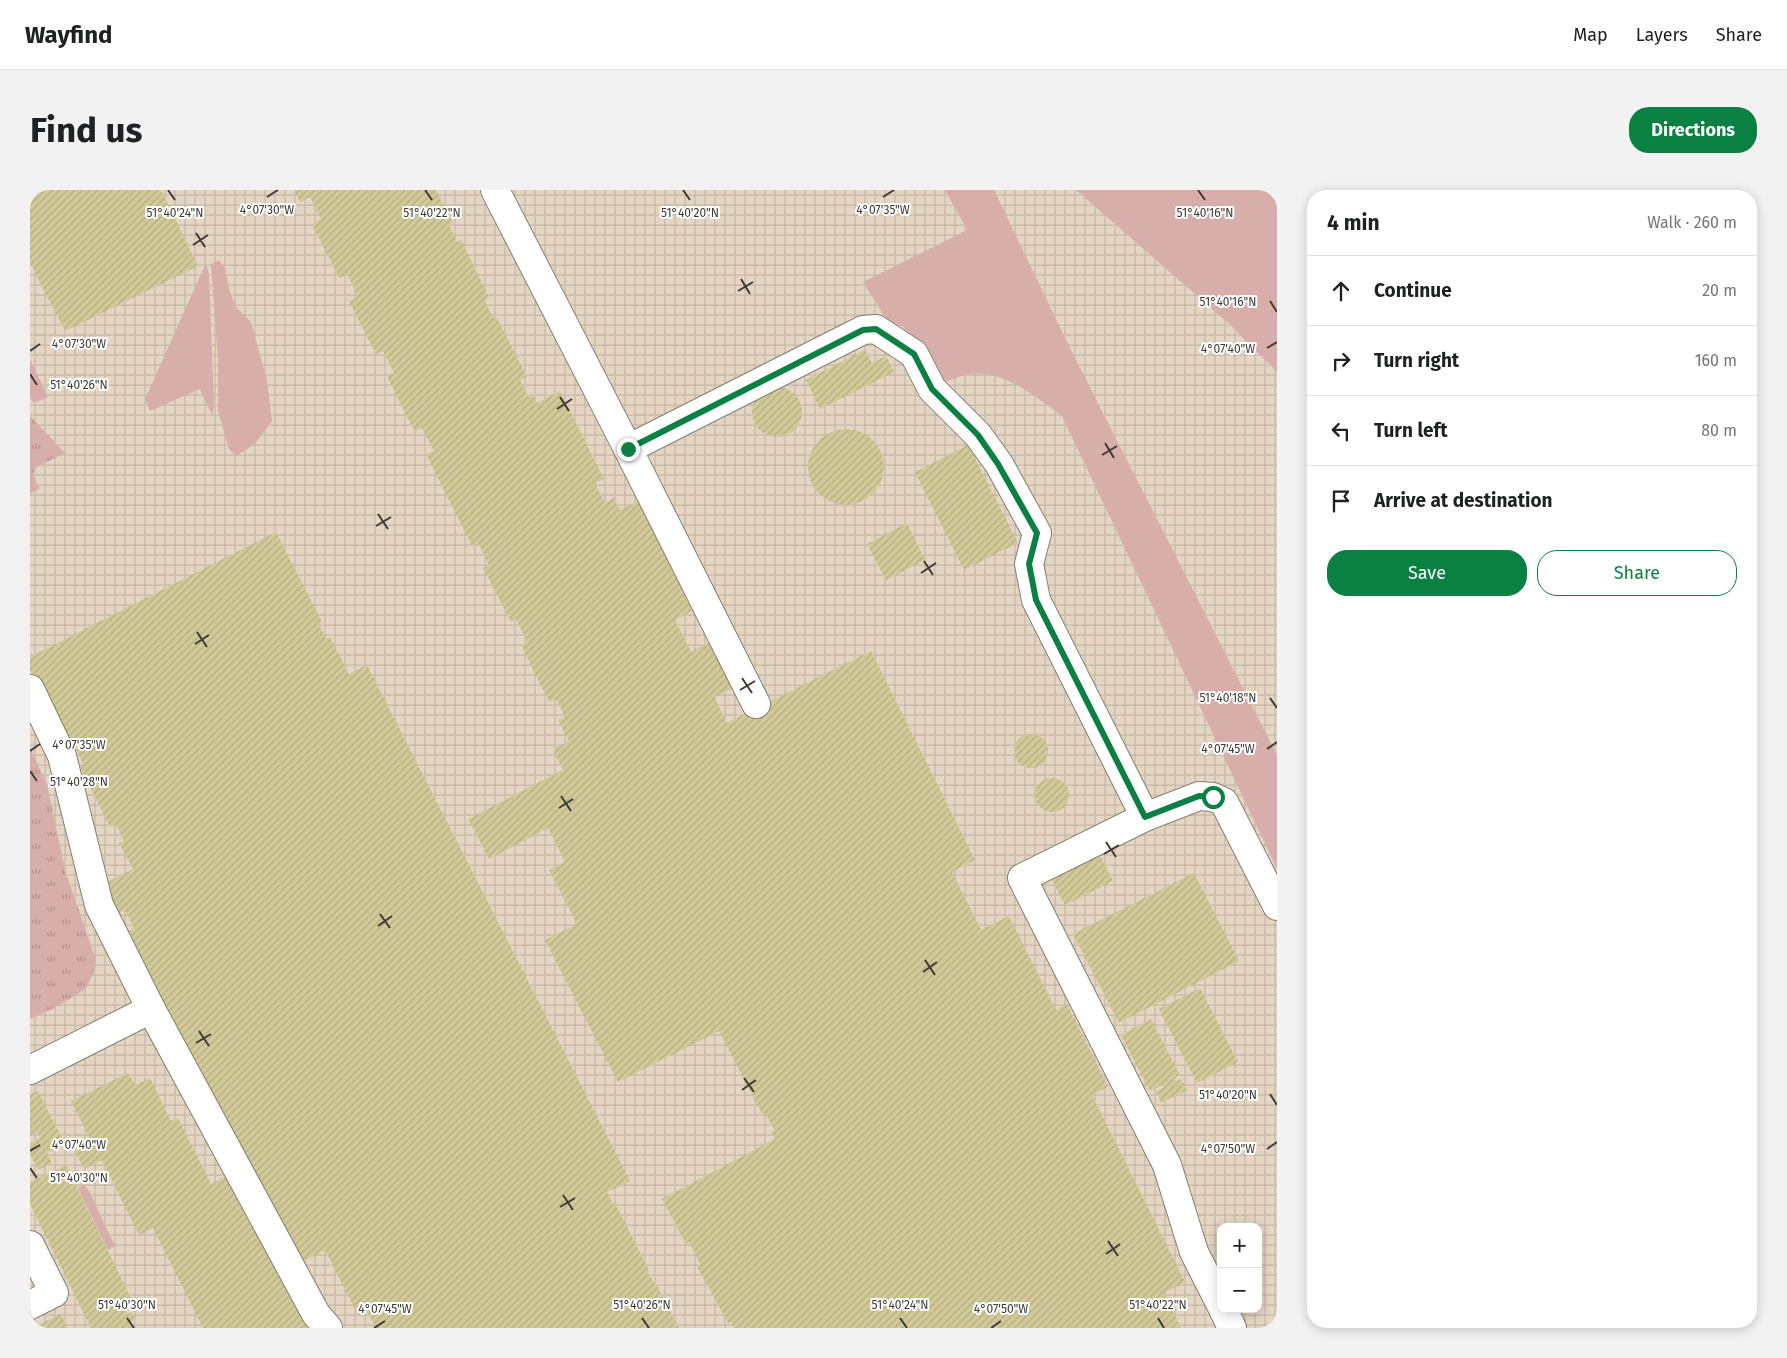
<!DOCTYPE html>
<meta charset="utf-8">
<style>
body{margin:0;font-family:"Fira Sans",sans-serif;background:#f2f2f2;color:#202124}
.controls{position:absolute;right:15px;bottom:15px;display:grid;overflow:hidden;border-radius:10px;box-shadow:0 2px 12px #0003}
.controls button{width:45px;height:45px;display:grid;place-items:center;padding:0;border:0;border-bottom:1px solid #e0e0e0;background:#fff;color:#202124;font:25px sans-serif}
.stop{position:absolute;width:15px;height:15px;margin:-11px;border:4px solid #0b8043;border-radius:50%;background:#fff}
.stop.end{background:#0b8043;border-color:#fff;box-shadow:0 1px 5px #0008}
.list{margin:0;padding:0;list-style:none}
h2{display:flex;justify-content:space-between;align-items:center;height:65px;margin:0;padding:0 20px;font-size:21px}
h2 small{font-size:16px;font-weight:400;color:#757577}
.list li{display:grid;grid-template-columns:32px 1fr auto;gap:15px;align-items:center;box-sizing:border-box;height:70px;padding:0 20px;border-top:1px solid #e0e0e0}
.list b{display:block;font-size:19px;white-space:nowrap}
.list em{font-size:16px;font-style:normal;color:#757577}
.actions{display:flex;gap:10px;padding:15px 20px}
.actions a{flex:1;padding:11px 0;border:1px solid #0b8043;border-radius:20px;text-align:center;font-size:18px;color:#0b8043}
.actions .main{background:#0b8043;color:#fff}
.icon{flex:none;width:28px;height:28px;fill:none;stroke:currentColor;stroke-width:2;stroke-linecap:round;stroke-linejoin:round}
.map{position:relative;flex:none;width:1247px;height:1138px;overflow:hidden;border-radius:20px}
header{display:flex;align-items:center;gap:30px;box-sizing:border-box;height:70px;padding:0 25px;background:#fff;border-bottom:1px solid #e0e0e0}
header strong{font-size:24px}
nav{display:flex;gap:28px;margin-inline-start:auto;font-size:18px}
.intro{display:flex;align-items:center;justify-content:space-between;box-sizing:border-box;height:120px;padding:0 30px}
h1{margin:0;font-size:35px}
.button{padding:12px 22px;border-radius:20px;background:#0b8043;color:#fff;font-size:18px;font-weight:700}
main{display:flex;gap:30px;padding:0 30px}
aside{flex:1;background:#fff;border-radius:20px;box-shadow:0 2px 12px #0003}
.map>svg:first-child{display:block}
.industrial{fill:url(#industrial-grid);fill-rule:evenodd}
.grass{fill:#d7aeaa}
.park{fill:url(#park-tufts)}
.building{fill:url(#building-hatch)}
.lines{fill:none;stroke-linecap:round;stroke-linejoin:round}
.minor-casing{stroke:#867e72;stroke-width:30}
.minor{stroke:#fff;stroke-width:28}
.route{stroke:#0b8043;stroke-width:6}
.ticks{fill:none;stroke:#3e3a35;stroke-width:2}
.ticks-label{font-size:12px;text-anchor:middle;fill:#3e3a35;stroke:#fff;stroke-width:4;stroke-linejoin:round;paint-order:stroke}
</style>
<header>
<strong>Wayfind</strong>
<nav><a>Map</a><a>Layers</a><a>Share</a></nav>
</header>
<div class="intro"><h1>Find us</h1><a class="button">Directions</a></div>
<main>
<div class="map">
<svg width="1247" height="1138" viewBox="0 0 1247 1138">
<defs>
<pattern id="industrial-grid" width="8" height="8" patternUnits="userSpaceOnUse" patternTransform="scale(1.25)"><rect width="8" height="8" fill="#e5d6c3"/><path d="M0 4h8M4 0v8" fill="none" stroke="#c6b8a8"/></pattern>
<pattern id="park-tufts" width="24" height="20" patternUnits="userSpaceOnUse" patternTransform="scale(1.25)"><rect width="24" height="20" fill="#d7aeaa"/><path d="M3 7l-1-3M5 7V3M7 7l1-3M15 17l-1-3M17 17v-4M19 17l1-3" fill="none" stroke="#b08f8b"/></pattern>
<pattern id="building-hatch" width="6" height="6" patternUnits="userSpaceOnUse" patternTransform="scale(1.25)"><rect width="6" height="6" fill="#d1c997"/><path d="M-1 1l2-2M0 6l6-6M5 7l2-2" fill="none" stroke="#b4ad83"/></pattern>
</defs>
<rect width="100%" height="100%" fill="#ebe1d4"/>
<path class="industrial" d="M0 0H1247V1138H0ZM1191 1037H1228V1119H1191Z"/>
<g class="grass">
<path d="M915 0H964L1040 158 1247 565V679L1032 226C1006 207 973 179 939 184 929 186 919 191 909 194L883 147 871 135 858 132 833 92 937 40Z"/>
<polygon points="1046,0 1247,0 1247,182 1197,132"/>
<polygon points="189,70 195,78 199,98 205,116 221,132 237,190 242,231 224,255 206,266 199,259 188,221 188,170 181,74"/>
<polygon points="176,73 179,85 184,216 182,225 170,199 120,221 115,209"/>
<polygon points="0,169 18,207 4,213 0,208"/>
<polygon points="54,995 58,999 85,1056 78,1060 48,998"/>
</g>
<g class="park">
<path d="M0 226 35 263 5 278C1 285 5 292 10 298L0 304Z"/>
<polygon points="0,558 17,595 36,683 66,770 63,784 56,799 24,818 0,829"/>
</g>
<g class="building">
<polygon points="0,0 131,0 168,76 35,141 0,73"/>
<polygon points="264,0 406,0 423,33 419,35 427,52 431,50 459,107 454,110 464,129 467,128 497,187 490,190 498,207 503,205 507,213 530,201 574,289 565,293 575,313 584,308 590,320 608,311 662,421 645,430 661,462 682,451 705,497 684,507 697,533 841,461 945,670 922,682 951,740 979,726 1026,820 1037,814 1078,897 1062,905 1155,1092 1134,1103 1151,1138 704,1138 701,1132 698,1133 667,1076 670,1074 659,1052 656,1054 632,1009 745,949 741,942 745,941 735,923 732,924 689,841 588,892 515,750 547,734 519,680 535,672 518,638 459,669 438,629 533,580 523,560 539,551 528,530 535,527 526,509 519,512 491,455 497,452 486,429 481,432 453,378 459,375 448,353 442,356 396,264 404,261 392,238 385,242 357,187 364,183 353,161 346,164 319,111 328,106 317,84 309,88 282,34 291,29 280,7 270,12"/>
<polygon points="835,160 842,173 856,166 864,182 790,219 776,190"/>
<circle cx="747" cy="222" r="25"/>
<circle cx="816" cy="277" r="38"/>
<polygon points="938,255 988,353 934,380 885,282"/>
<polygon points="877,333 895,370 856,390 837,354"/>
<polygon points="246,342 292,432 289,434 296,449 300,447 319,484 337,475 600,991 577,1002 584,1016 586,1015 619,1080 617,1081 624,1093 625,1092 649,1138 346,1138 337,1121 328,1125 295,1060 267,1075 248,1050 97,742 104,738 95,720 87,725 72,695 103,679 89,653 94,651 86,634 80,637 50,577 54,576 45,557 41,560 0,480 0,467"/>
<circle cx="1001" cy="561" r="17"/>
<circle cx="1022" cy="605" r="17"/>
<polygon points="1070,665 1083,691 1035,715 1022,690"/>
<polygon points="1164,683 1209,771 1089,833 1043,744"/>
<polygon points="1170,798 1208,872 1167,893 1129,819"/>
<polygon points="1121,829 1150,885 1143,889 1144,892 1151,889 1157,900 1131,913 1126,901 1134,897 1132,895 1120,901 1091,845"/>
<polygon points="98,883 105,895 120,888 141,931 148,928 181,994 197,986 203,1000 209,997 261,1108 265,1106 281,1138 173,1138 123,1038 109,1045 72,970 54,979 45,962 54,957 52,953 60,949 41,911"/>
<polygon points="8,901 35,954 17,963 22,973 8,980 0,964 0,953 10,948 7,942 0,946 0,904"/>
<polygon points="36,975 101,1108 92,1113 97,1124 102,1122 105,1130 101,1132 104,1138 61,1138 0,1014 0,992"/>
<polygon points="31,1124 38,1138 2,1138"/>
</g>
<g class="lines">
<defs>
<g id="minor">
<polyline points="465,0 598,259 726,514"/>
<polyline points="598,259 833,140 846,139 884,164 902,199 948,245 969,274 1007,343 999,374 1006,410 1115,627"/>
<polyline points="0,499 32,566 69,715 121,819 286,1124 298,1138"/>
<polyline points="0,880 121,819"/>
<polyline points="0,1055 24,1103 0,1115"/>
<polyline points="1191,1115 1164,1062 1137,975 992,688 1115,627 1169,606 1183,607 1194,612 1247,716"/>
<polyline points="1193,1119 1202,1138"/>
</g>
</defs>
<use href="#minor" class="minor-casing"/>
<use href="#minor" class="minor"/>
</g>
<g class="lines">
<polyline class="route" points="598,259 833,140 846,139 884,164 902,199 948,245 968,274 1007,343 999,374 1006,410 1115,627 1169,606 1183,607"/>
</g>
<path class="ticks" d="M138 0 145 10M395 0 402 10M653 0 660 10M1168 0 1175 10M237 7 248 0M853 7 864 0M166 43 175 57M163 55 178 45M711 89 720 104M708 101 723 92M1240 111 1247 122M1237 158 1247 152M0 161 10 154M0 184 7 195M530 207 539 221M527 219 542 209M1075 253 1084 268M1072 265 1087 256M348 324 358 339M346 336 361 327M894 371 903 385M891 383 906 373M167 442 177 457M165 454 179 445M712 488 722 503M710 500 725 491M1240 508 1247 518M1237 559 1247 552M0 561 10 554M0 581 7 591M531 606 541 621M529 618 543 609M1076 652 1086 667M1074 664 1089 655M350 724 360 738M348 736 362 726M895 770 905 785M893 782 907 772M169 841 179 856M166 853 181 844M714 888 724 902M712 900 726 890M1240 904 1247 915M1237 959 1247 952M0 961 10 955M0 978 7 988M533 1005 543 1020M530 1017 545 1008M1078 1051 1088 1066M1076 1064 1090 1054M97 1128 104 1138M612 1128 619 1138M870 1128 877 1138M1128 1128 1134 1138M344 1138 355 1131M961 1138 971 1131"/>
<g class="ticks-label">
<text x="237" y="24">4°07'30"W</text>
<text x="853" y="24">4°07'35"W</text>
<text x="660" y="27">51°40'20"N</text>
<text x="1175" y="27">51°40'16"N</text>
<text x="145" y="27">51°40'24"N</text>
<text x="402" y="27">51°40'22"N</text>
<text x="1198" y="116">51°40'16"N</text>
<text x="49" y="158">4°07'30"W</text>
<text x="1198" y="163">4°07'40"W</text>
<text x="49" y="199">51°40'26"N</text>
<text x="1198" y="512">51°40'18"N</text>
<text x="49" y="559">4°07'35"W</text>
<text x="1198" y="563">4°07'45"W</text>
<text x="49" y="596">51°40'28"N</text>
<text x="1198" y="909">51°40'20"N</text>
<text x="49" y="959">4°07'40"W</text>
<text x="1198" y="963">4°07'50"W</text>
<text x="49" y="992">51°40'30"N</text>
<text x="97" y="1119">51°40'30"N</text>
<text x="612" y="1119">51°40'26"N</text>
<text x="870" y="1119">51°40'24"N</text>
<text x="1128" y="1119">51°40'22"N</text>
<text x="355" y="1123">4°07'45"W</text>
<text x="971" y="1123">4°07'50"W</text>
</g>
</svg>
<div class="controls">
<button>+</button>
<button>−</button>
</div>
<div class="stop" style="left:1183px;top:607px"></div>
<div class="stop end" style="left:598px;top:259px"></div>
</div>
<aside>
<h2>4 min<small>Walk · 260 m</small></h2>
<ul class="list">
<li><svg class="icon" aria-label="ahead" viewBox="0 0 24 24"><path d="M12 20V5M6 11l6-6 6 6"/></svg><div><b>Continue</b></div><em>20 m</em></li>
<li><svg class="icon" aria-label="right" viewBox="0 0 24 24"><path d="M7 20v-9h11M14 6l5 5-5 5"/></svg><div><b>Turn right</b></div><em>160 m</em></li>
<li><svg class="icon" aria-label="left" viewBox="0 0 24 24"><path d="M17 20v-9H6M10 6l-5 5 5 5"/></svg><div><b>Turn left</b></div><em>80 m</em></li>
<li><svg class="icon" aria-label="arrive" viewBox="0 0 24 24"><path d="M6 21V4h12l-3 4 3 4H6"/></svg><div><b>Arrive at destination</b></div></li>
</ul>
<div class="actions"><a class="main">Save</a><a>Share</a></div>
</aside>
</main>
